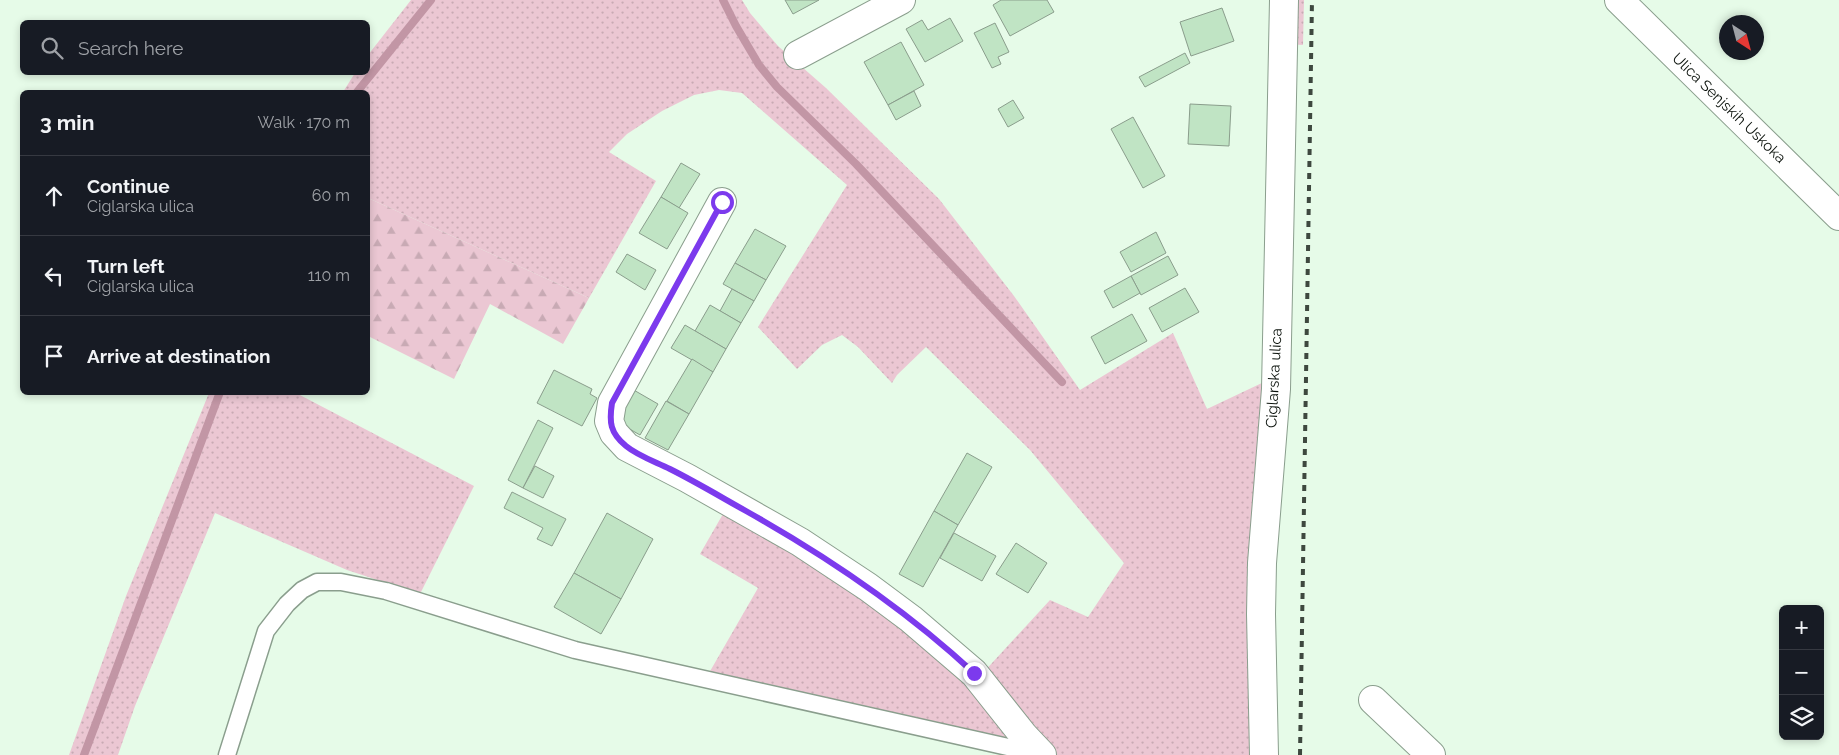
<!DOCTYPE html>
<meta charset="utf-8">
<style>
body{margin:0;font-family:Raleway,sans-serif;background:#20242c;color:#f1f3f6}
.controls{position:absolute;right:15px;bottom:15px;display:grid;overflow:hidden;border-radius:8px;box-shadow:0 2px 8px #0003}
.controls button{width:45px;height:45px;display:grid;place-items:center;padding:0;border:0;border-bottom:1px solid #363941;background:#171b24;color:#f1f3f6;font:25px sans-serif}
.compass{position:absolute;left:1719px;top:15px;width:45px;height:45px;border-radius:50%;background:#171b24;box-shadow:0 2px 8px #0003;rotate:144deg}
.stop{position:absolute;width:15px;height:15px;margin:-11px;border:4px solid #7c3aed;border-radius:50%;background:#fff}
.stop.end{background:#7c3aed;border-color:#fff;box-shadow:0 1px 5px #0008}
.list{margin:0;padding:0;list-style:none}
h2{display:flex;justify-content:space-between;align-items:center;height:65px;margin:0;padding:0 20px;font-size:21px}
h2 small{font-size:16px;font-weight:400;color:#9ea1a6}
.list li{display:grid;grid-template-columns:32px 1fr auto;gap:15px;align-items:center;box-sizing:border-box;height:80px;padding:0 20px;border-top:1px solid #363941}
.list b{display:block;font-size:19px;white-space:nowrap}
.list p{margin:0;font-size:16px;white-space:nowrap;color:#9ea1a6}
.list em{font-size:16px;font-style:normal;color:#9ea1a6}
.icon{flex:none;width:28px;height:28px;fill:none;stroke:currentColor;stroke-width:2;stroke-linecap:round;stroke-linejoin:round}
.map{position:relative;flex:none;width:1839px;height:755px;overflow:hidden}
.search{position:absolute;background:#171b24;box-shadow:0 2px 8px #0003;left:20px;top:20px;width:350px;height:55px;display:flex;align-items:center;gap:12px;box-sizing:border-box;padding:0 18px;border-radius:8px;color:#9ea1a6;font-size:19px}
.panel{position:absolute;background:#171b24;box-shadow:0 2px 8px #0003;left:20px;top:90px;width:350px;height:305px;border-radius:8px}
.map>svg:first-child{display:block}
.green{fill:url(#green-dots)}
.forest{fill:url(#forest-firs)}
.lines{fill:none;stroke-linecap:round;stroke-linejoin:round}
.stream{stroke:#c296a5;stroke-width:8}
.building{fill:#c0e4c4;stroke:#8a9d8c}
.lane-casing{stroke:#8a9e8d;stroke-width:19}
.street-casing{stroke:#8a9e8d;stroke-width:30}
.lane{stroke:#fff;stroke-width:16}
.street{stroke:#fff;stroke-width:28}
.rail{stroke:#3e483f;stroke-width:4;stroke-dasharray:6 6;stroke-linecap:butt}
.route{stroke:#7c3aed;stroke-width:6}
.labels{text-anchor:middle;stroke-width:4;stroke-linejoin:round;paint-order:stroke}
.street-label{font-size:15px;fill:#0a110b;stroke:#fff}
</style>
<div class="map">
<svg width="1839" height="755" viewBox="0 0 1839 755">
<defs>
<pattern id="green-dots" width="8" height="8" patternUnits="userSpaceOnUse" patternTransform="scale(1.25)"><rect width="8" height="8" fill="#ebc7d3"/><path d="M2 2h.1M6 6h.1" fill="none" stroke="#c8aab4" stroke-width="1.8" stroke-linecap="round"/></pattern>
<pattern id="forest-firs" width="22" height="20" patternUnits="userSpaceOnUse" patternTransform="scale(1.25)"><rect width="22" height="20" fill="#ebc7d3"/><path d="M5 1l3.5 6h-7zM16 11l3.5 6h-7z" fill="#c8aab4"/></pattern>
</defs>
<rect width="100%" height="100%" fill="#e6fbe8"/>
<g class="green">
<polygon points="411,0 742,0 750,13 778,46 826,88 939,199 1014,296 1080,390 1173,333 1207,409 1264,382 1257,755 1056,755 1045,747 981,675 1050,600 1088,617 1124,563 1030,450 926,347 897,375 892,383 858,347 842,335 822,345 797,369 758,327 847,185 742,93 719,90 694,95 662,111 627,134 609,152 656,181 589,298 368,198 368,92 343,92 355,73 368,72 368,55"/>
<polygon points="1289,0 1304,0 1303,45 1288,44"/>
<polygon points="209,393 296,393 474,486 420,594 347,570 215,513 135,706 118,755 69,755 126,596"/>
<polygon points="727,507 941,652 1018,744 709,673 758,588 700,554"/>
</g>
<polygon class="forest" points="368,198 589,298 563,344 490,304 454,379 368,336"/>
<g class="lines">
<g class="stream">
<polyline points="723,0 736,26 759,65 777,87 856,164 1062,382"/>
<polyline points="357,92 431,0"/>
<polyline points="84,755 220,392"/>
</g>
</g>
<g class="building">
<polygon points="785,0 819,0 793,14"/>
<polygon points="1001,0 1047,0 1054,12 1010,36 993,5"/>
<polygon points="1222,8 1234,41 1191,56 1180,22"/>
<polygon points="950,18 963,41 925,62 906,29 922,20 928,30"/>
<polygon points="995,23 1009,52 998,57 1001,64 992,68 974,33"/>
<polygon points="901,42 924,85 888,105 864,62"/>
<polygon points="1185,53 1190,63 1145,87 1139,77"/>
<polygon points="914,91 921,106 896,120 888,105"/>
<polygon points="1013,100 1024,118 1008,127 998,109"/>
<polygon points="1190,104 1231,106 1229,146 1188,144"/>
<polygon points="1133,117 1165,176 1143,188 1111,129"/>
<polygon points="681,163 700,174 679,208 661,197"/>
<polygon points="661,197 688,213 667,249 639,233"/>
<polygon points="755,229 786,246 766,280 735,263"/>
<polygon points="1156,232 1166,253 1131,272 1120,252"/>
<polygon points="627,254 656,270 645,290 616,272"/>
<polygon points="1168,256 1178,275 1141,295 1131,276"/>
<polygon points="735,263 766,280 754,301 723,284"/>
<polygon points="1131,276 1140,293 1113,308 1104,291"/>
<polygon points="1185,288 1199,312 1162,332 1149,308"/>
<polygon points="732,289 754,301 741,323 720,311"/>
<polygon points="710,305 741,323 726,349 695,331"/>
<polygon points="1132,314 1147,341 1105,364 1091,337"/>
<polygon points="685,325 726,349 713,372 671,348"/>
<polygon points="692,359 713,372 689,414 667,401"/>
<polygon points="554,370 592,389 590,394 597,398 582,426 537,403"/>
<polygon points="632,389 658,404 640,435 614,420"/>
<polygon points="666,401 689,414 668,450 645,438"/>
<polygon points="538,420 553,428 523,488 508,480"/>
<polygon points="967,453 992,467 958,525 934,511"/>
<polygon points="535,466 554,476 543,498 523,488"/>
<polygon points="512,492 566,519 552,546 537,539 543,528 504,508"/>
<polygon points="934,511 958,525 923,587 899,574"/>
<polygon points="607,513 653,539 621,599 574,573"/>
<polygon points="954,533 996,556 982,581 940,558"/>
<polygon points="1016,543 1047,563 1028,593 996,574"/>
<polygon points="574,573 621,599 601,634 554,607"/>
</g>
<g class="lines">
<defs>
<polyline id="lane" points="227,755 266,631 287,604 302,590 317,582 341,582 386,591 575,650 1039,754"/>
<g id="street">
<polyline points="1619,0 1839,216"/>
<polyline points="798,55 901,0"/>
<polyline points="722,202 612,403 609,421 614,433 627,447 687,478 800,542 868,587 911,619 974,673 1024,736 1042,755"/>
<polyline points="1373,700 1431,755"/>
<polyline points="1264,755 1261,614 1262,563 1276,389 1284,0"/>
</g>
</defs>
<use href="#lane" class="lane-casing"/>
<use href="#street" class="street-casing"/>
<use href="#lane" class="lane"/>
<use href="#street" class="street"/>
<polyline class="rail" points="1300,755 1312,0"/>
</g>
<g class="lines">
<path class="route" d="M722 202 612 403C609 422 610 433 626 446 638 456 656 462 670 469 696 482 721 497 746 511 828 557 905 609 974 673"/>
</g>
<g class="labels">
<g class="street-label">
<text transform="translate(1729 108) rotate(44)" y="5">Ulica Senjskih Uskoka</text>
<text transform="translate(1274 378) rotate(-87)" y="5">Ciglarska ulica</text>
</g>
</g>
</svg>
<div class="controls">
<button>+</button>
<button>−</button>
<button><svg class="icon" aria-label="layers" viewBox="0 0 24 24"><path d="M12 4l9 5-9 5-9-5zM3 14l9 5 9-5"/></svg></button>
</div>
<svg class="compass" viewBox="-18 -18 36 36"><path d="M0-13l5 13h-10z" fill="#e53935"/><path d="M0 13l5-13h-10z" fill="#9ea1a6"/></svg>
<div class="stop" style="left:722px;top:202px"></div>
<div class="stop end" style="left:974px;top:673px"></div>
<div class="search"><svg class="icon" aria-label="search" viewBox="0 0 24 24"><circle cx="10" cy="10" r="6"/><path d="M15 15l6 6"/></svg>Search here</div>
<section class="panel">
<h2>3 min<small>Walk · 170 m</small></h2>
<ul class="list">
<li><svg class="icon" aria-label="ahead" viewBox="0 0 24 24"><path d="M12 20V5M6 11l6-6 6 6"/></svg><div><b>Continue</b><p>Ciglarska ulica</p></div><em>60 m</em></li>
<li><svg class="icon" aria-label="left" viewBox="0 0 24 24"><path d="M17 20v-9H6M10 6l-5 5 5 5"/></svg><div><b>Turn left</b><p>Ciglarska ulica</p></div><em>110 m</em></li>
<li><svg class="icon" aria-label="arrive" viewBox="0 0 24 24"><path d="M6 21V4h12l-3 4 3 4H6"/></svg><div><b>Arrive at destination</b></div></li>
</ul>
</section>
</div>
